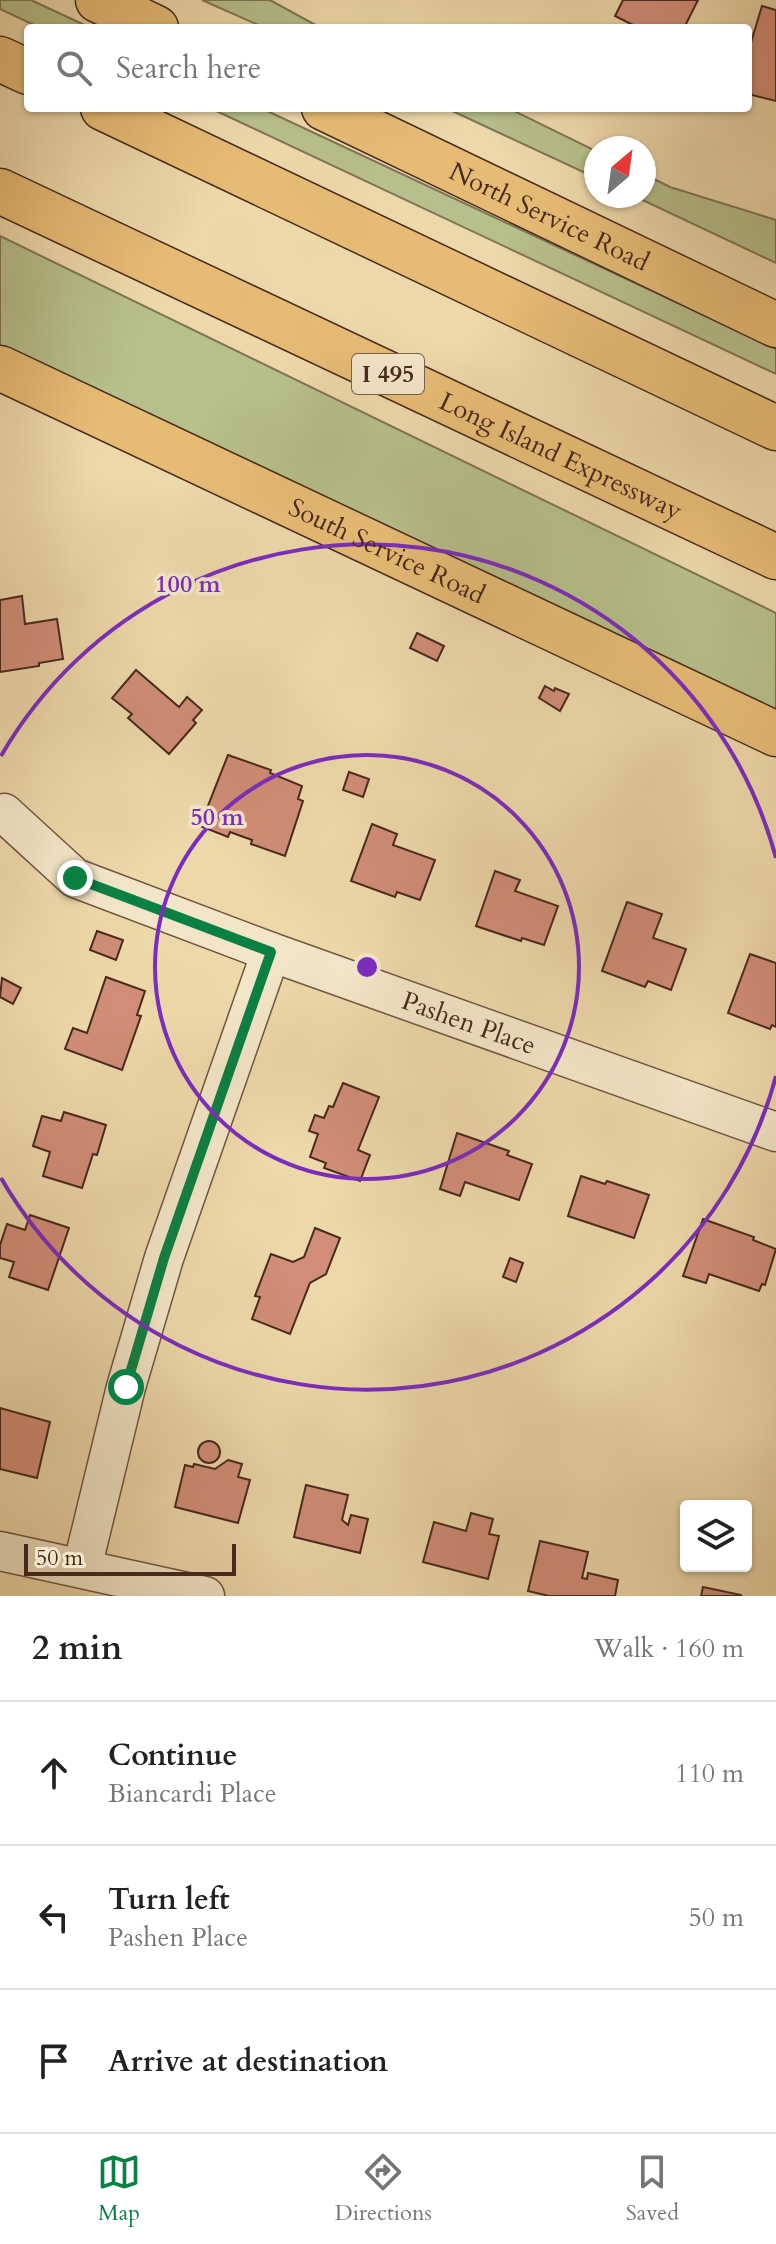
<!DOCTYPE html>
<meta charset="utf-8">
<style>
body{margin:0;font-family:Cardo,serif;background:#f6f6f6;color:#222}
.controls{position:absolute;right:24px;bottom:24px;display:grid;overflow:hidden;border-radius:8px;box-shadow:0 2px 6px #0004}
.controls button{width:72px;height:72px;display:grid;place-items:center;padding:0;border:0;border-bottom:2px solid #e0e0e0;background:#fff;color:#222;font:40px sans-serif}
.compass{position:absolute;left:584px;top:136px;width:72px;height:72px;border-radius:50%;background:#fff;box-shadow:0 2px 6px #0004;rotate:29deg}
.scale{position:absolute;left:24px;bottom:20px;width:212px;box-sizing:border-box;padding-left:8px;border:4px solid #47291d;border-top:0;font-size:22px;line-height:28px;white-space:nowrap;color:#47291d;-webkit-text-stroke:6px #f3e6c8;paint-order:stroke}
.stop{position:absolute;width:24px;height:24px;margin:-18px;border:6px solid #0b8043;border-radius:50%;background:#fff}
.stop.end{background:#0b8043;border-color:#fff;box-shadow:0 2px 8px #0008}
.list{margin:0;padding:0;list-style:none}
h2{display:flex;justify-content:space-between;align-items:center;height:104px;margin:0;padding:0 32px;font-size:34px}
h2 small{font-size:26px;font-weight:400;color:#767676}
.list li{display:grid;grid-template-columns:52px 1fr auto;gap:24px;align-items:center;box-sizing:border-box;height:144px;padding:0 32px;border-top:2px solid #e0e0e0}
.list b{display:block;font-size:30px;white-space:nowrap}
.list p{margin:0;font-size:26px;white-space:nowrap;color:#767676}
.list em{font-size:26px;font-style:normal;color:#767676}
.icon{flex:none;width:44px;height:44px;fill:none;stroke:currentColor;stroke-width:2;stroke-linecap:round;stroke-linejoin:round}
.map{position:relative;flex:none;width:776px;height:1596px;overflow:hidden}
.search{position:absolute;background:#fff;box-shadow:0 2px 6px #0004;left:24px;right:24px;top:24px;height:88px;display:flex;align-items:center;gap:20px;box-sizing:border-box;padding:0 28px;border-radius:8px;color:#767676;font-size:30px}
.sheet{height:536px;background:#fff}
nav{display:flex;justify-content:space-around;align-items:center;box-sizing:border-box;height:112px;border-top:2px solid #e0e0e0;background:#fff;font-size:22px;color:#767676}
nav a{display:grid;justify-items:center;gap:4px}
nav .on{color:#0b8043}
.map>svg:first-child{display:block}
.green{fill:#b7bf8a;stroke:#7f7454;stroke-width:2}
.building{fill:#d18d77;stroke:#47291d;stroke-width:2}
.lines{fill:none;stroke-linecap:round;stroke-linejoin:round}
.minor-casing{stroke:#705540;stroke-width:41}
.major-casing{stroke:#47291d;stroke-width:47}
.highway-casing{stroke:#47291d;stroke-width:47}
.minor{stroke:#f3e6c8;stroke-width:38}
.major{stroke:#e6bc75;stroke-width:44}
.highway{stroke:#e6bc75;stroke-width:44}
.route{stroke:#0b8043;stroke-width:10}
.ring{fill:none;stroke:#7b2cbf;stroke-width:4}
.labels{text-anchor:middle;stroke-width:7;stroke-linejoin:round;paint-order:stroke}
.shield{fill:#f3e6c8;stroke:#7b6250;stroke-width:2}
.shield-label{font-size:24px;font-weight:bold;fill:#47291d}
.street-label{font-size:26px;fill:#47291d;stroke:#f3e6c8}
.centre{fill:#7b2cbf;stroke:#f3e6c8;stroke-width:4}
.ring-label{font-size:24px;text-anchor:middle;font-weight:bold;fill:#7b2cbf;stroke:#f3e6c8;stroke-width:7;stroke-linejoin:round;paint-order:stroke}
</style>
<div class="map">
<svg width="776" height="1596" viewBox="0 0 776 1596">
<rect width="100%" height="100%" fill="#edd8aa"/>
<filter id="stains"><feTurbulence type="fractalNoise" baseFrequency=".0025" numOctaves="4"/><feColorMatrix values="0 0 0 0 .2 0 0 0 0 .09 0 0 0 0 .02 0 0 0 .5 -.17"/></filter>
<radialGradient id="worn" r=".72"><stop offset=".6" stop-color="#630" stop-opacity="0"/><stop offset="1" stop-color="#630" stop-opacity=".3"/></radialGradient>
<g class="green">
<polygon points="0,0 31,0 91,28 40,28 0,9"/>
<polygon points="202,0 270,0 321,28 265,28"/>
<polygon points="210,108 261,108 776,349 776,374"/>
<polygon points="446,108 508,108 596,151 596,178"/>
<polygon points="644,174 670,187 776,220 776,263 634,196 644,196"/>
<polygon points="0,236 776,613 776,711 0,348"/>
</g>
<g class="building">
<polygon points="623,0 698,0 684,28 639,28 615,16"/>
<polygon points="762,6 776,10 776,101 748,94 748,52"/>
<polygon points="22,596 25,624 57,619 63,659 39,663 39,666 0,672 0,600"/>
<polygon points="417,633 444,646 437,661 410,648"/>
<polygon points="136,670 179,707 187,697 202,710 193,720 196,723 169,754 128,718 132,714 112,698"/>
<polygon points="545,686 554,691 555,688 569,694 560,711 539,698"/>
<polygon points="228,755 271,770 270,773 302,786 298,799 303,801 285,856 251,844 252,840 230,832 228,837 200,826"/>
<polygon points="349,772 369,779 363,797 343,790"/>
<polygon points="372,824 397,834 393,845 435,860 420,900 397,892 395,897 351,881"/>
<polygon points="495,871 520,880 515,891 558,906 544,945 522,938 521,941 476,926"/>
<polygon points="627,902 662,914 653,938 686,949 671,990 648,981 645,987 602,971"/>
<polygon points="97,931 123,940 116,960 90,950"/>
<polygon points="750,954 776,963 776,1027 772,1025 770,1029 728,1013"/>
<polygon points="106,977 145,991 137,1015 141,1016 122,1070 65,1049 73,1028 87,1033"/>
<polygon points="2,978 21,988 13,1004 0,997"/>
<polygon points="343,1083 379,1097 358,1150 370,1155 360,1181 324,1168 326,1163 310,1157 318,1134 309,1131 315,1115 324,1118 329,1106 333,1107"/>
<polygon points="64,1112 106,1125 97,1155 93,1154 82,1188 43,1176 50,1152 33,1146 42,1116 61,1121"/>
<polygon points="457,1133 509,1151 507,1155 532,1164 519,1200 465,1182 460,1196 440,1189"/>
<polygon points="581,1176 605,1184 607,1181 649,1195 634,1238 568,1216"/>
<polygon points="30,1215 69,1228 48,1290 9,1277 14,1262 0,1258 0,1245 7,1224 25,1230"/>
<polygon points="703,1219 754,1237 753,1240 776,1249 765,1285 762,1284 759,1291 709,1274 706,1283 683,1276"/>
<polygon points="315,1228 340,1238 326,1274 310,1283 290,1334 252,1319 260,1297 255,1296 271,1254 293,1262 304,1257"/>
<polygon points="510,1258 523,1263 516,1282 503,1277"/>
<polygon points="0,1408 50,1422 37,1478 0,1469"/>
<circle cx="209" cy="1452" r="11"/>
<polygon points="228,1460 242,1464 238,1477 250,1480 238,1523 175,1507 185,1465 193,1467 194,1464 215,1469"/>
<polygon points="306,1485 348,1495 342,1520 348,1525 351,1515 368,1519 360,1553 294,1537"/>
<polygon points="471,1513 493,1519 489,1534 499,1536 488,1579 423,1562 434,1522 466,1531"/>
<polygon points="540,1541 588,1552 582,1578 587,1579 588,1573 618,1580 615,1596 549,1596 528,1591"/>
<polygon points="703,1587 741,1595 741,1596 701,1596"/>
</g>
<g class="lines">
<defs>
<g id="minor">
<path id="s1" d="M4 813 75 878 271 952 776 1132"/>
<polyline points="0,1551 205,1596"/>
<polyline points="82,1568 126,1387 164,1258 271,952"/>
</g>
<g id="major">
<polyline points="98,0 156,28"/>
<path id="s2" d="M324 108 776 325"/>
<path id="s3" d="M0 368 776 734"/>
</g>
<g id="highway">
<polyline points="0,59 28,72"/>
<polyline points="103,108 776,428"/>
<path id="s4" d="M0 191 776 557"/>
</g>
</defs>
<use href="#minor" class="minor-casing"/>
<use href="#major" class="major-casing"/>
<use href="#highway" class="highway-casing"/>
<use href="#minor" class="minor"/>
<use href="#major" class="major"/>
<use href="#highway" class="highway"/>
</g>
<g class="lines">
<polyline class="route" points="75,878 271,952 164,1258 126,1387"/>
</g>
<g class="ring">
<circle cx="367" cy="967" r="212"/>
<path d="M776 1076A423 423 0 0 1 1 1178M1 756A423 423 0 0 1 776 858"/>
</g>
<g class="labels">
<rect class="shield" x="352" y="354" width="72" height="40" rx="6"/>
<g class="shield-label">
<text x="388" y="382">I 495</text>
</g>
<g class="street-label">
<text dy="9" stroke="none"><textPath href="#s2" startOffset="250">North Service Road</textPath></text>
<text dy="9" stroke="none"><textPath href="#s4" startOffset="620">Long Island Expressway</textPath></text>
<text dy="9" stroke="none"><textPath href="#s3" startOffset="428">South Service Road</textPath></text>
<text dy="9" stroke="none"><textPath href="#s1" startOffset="516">Pashen Place</textPath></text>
</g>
</g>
<circle cx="367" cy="967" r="12" class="centre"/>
<g class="ring-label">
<text x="188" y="592">100 m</text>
<text x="217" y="825">50 m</text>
</g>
<rect width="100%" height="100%" filter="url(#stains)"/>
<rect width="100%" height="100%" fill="url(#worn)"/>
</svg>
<div class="controls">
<button><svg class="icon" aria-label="layers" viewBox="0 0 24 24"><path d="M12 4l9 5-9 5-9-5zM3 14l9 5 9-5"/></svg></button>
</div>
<svg class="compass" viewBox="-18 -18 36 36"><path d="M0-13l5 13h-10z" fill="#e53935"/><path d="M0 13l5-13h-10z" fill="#767676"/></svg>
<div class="scale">50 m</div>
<div class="stop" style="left:126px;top:1387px"></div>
<div class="stop end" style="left:75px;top:878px"></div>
<div class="search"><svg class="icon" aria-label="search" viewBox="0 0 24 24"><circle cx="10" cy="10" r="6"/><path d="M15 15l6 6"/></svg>Search here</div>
</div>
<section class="sheet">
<h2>2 min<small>Walk · 160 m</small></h2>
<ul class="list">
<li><svg class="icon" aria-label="ahead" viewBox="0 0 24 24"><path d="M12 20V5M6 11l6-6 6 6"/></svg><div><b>Continue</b><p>Biancardi Place</p></div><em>110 m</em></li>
<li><svg class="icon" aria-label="left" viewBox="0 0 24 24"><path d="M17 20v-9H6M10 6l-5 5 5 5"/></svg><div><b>Turn left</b><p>Pashen Place</p></div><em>50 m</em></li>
<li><svg class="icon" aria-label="arrive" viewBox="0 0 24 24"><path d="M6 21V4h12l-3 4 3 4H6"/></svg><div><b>Arrive at destination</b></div></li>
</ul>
</section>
<nav>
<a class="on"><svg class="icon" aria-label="map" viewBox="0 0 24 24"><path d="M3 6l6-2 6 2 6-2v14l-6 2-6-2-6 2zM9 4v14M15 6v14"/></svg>Map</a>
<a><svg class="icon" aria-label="directions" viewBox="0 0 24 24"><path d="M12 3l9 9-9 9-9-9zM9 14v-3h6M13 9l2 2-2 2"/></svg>Directions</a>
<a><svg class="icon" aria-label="saved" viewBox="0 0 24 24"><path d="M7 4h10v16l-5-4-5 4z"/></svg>Saved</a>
</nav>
